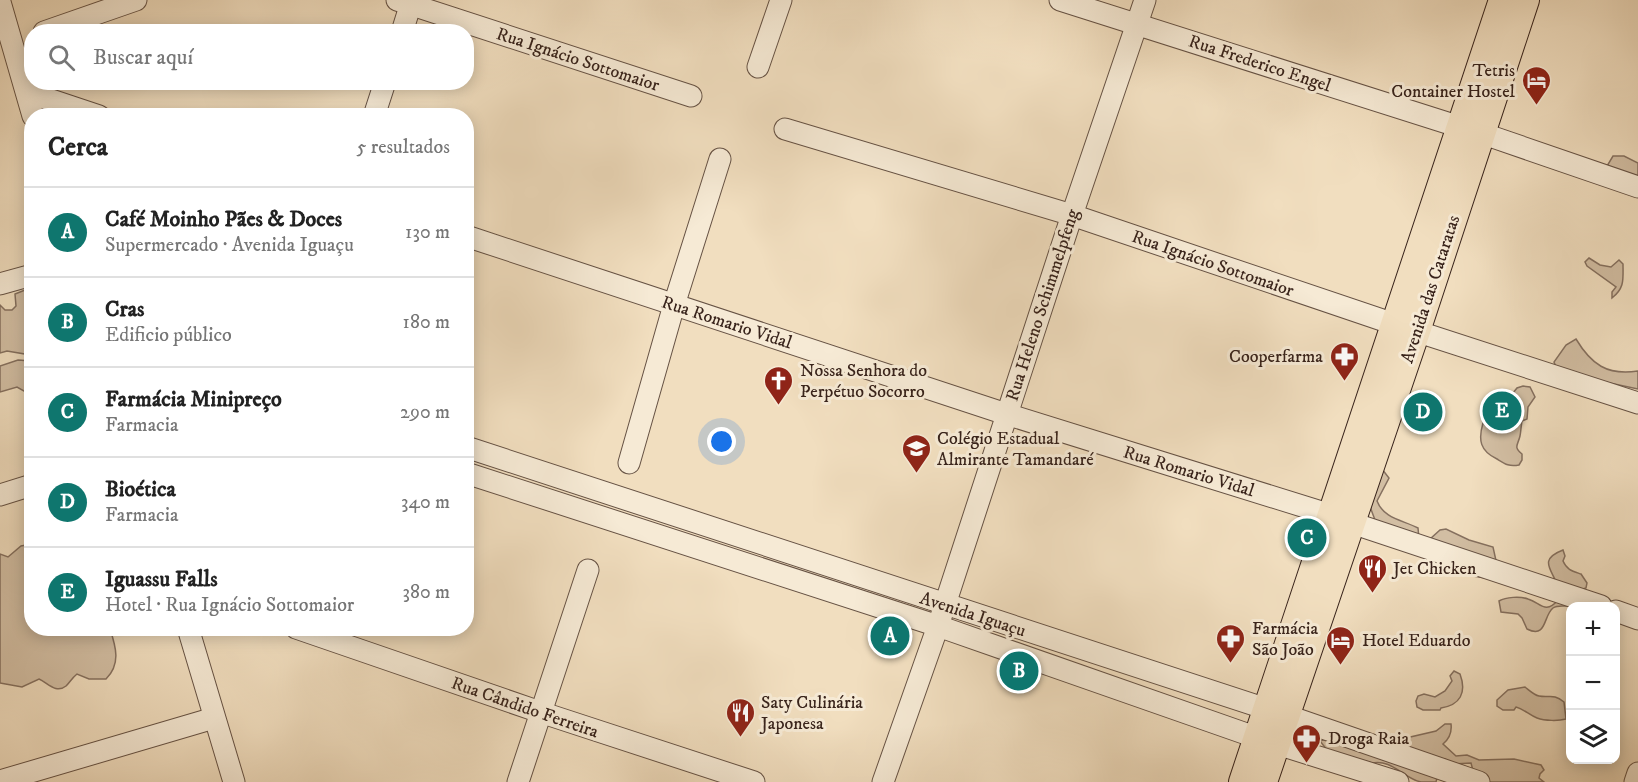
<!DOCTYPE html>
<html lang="es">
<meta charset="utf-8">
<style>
body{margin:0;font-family:"IM FELL DW Pica",serif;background:#f2f2f2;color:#222}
.controls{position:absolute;right:18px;bottom:18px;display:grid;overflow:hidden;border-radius:12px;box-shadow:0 3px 15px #0003}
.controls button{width:54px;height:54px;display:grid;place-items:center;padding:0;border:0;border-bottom:2px solid #e0e0e0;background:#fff;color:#222;font:30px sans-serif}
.you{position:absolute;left:722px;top:442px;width:21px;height:21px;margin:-15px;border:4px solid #fff;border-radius:50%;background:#1a73e8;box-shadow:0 0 0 9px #1a73e833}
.badge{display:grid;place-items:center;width:39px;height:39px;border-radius:50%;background:#0f766e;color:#fff;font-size:20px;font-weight:700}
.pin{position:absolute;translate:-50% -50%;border:3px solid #fff;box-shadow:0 2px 6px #0006}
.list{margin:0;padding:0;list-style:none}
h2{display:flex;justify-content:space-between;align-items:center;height:78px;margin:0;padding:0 24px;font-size:26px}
h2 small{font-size:20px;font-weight:400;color:#767676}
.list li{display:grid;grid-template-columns:39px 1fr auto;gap:18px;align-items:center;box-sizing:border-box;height:90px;padding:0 24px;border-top:2px solid #e0e0e0}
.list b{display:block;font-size:22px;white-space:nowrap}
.list p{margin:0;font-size:20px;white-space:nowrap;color:#767676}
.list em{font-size:20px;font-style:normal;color:#767676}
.icon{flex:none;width:33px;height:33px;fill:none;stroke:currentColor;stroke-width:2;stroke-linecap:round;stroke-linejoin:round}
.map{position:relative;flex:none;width:1638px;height:782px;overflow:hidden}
.search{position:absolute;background:#fff;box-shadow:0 3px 15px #0003;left:24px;top:24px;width:450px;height:66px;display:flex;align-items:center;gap:15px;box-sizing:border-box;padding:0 21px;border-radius:24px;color:#767676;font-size:22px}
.panel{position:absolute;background:#fff;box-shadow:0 3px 15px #0003;left:24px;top:108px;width:450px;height:528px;border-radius:24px}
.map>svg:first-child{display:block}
.green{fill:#d2bea3;stroke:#85705f;stroke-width:1.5}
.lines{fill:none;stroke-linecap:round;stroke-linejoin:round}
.minor-casing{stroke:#665244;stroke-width:23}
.major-casing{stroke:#38231b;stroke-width:28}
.minor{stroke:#f6ead5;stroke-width:21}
.major{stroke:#f1debf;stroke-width:26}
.labels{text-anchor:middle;stroke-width:6;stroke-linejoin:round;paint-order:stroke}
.street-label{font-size:18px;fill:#38231b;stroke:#f6ead5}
.poi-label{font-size:18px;fill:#38231b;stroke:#f6ead5;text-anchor:start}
</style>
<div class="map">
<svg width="1638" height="782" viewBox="0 0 1638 782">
<rect width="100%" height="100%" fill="#f1debf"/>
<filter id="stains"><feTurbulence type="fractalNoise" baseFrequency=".00333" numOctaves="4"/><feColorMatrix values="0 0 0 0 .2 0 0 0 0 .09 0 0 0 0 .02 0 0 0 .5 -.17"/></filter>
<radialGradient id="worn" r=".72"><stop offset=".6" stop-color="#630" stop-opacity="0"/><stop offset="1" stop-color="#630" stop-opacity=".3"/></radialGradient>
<g class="green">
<polygon points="1613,156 1624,156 1638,163 1638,188 1607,166"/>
<path d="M1589 258 1600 265 1611 267 1619 260 1623 264C1623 279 1625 288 1612 298V292L1616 287 1587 266 1585 262Z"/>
<polygon points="25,290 31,290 31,355 7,351 0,353 0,305 5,310 12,310 16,306 15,294"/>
<path d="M1576 339C1591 364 1607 376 1638 371V389L1558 372 1554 362 1566 345Z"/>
<polygon points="18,360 31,361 31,395 17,387 0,392 0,366"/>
<path d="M1523 386 1530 387 1535 397 1528 407 1527 419 1522 421C1521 426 1521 431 1520 436 1518 445 1513 447 1522 454V460L1519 465C1509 467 1505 464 1497 459 1480 451 1478 440 1483 423 1496 417 1506 424 1516 405L1513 393 1517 388Z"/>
<path d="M1382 469 1389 478 1377 501C1384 519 1403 520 1418 528L1419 539H1430L1440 530 1446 529 1469 540 1493 547 1497 565 1485 578 1473 576 1375 520 1369 504Z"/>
<path d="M26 545 31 547 32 628 110 629C116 647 121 664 106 679H89L77 674C72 678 70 682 66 686 56 694 48 683 39 679L22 687 0 683V554L8 557 21 546Z"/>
<path d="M1563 550 1565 556 1563 561C1567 570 1572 571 1581 574L1587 583 1586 588 1580 590 1567 606C1562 606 1557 605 1553 608 1543 616 1547 639 1527 629L1522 618 1518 614 1501 612 1499 601C1506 597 1520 596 1528 599 1541 603 1545 615 1558 600 1558 596 1558 590 1557 585 1553 570 1537 560 1563 550Z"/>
<path d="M1454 671 1460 674C1467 693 1460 705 1441 708L1440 710H1423L1417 707 1416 701 1418 696 1424 694 1435 697 1445 691 1452 681 1450 676Z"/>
<path d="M1525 687C1529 690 1534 695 1539 696 1550 698 1553 693 1564 702L1566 719C1559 721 1545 721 1537 718 1529 715 1524 709 1516 707L1514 710H1503L1497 706V700L1508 690Z"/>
<path d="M1445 724H1451C1452 732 1449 739 1443 744L1456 756 1467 755 1479 760 1514 759 1541 765 1544 770 1540 774 1539 778 1544 782H1476L1471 763 1453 764 1445 759 1441 762 1436 782C1432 782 1426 782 1421 782 1403 778 1392 759 1372 763L1327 750 1320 741 1326 739 1396 744 1406 738 1436 731Z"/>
</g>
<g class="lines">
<defs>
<g id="minor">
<polyline points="397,0 691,96"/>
<polyline points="1060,0 1460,127"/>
<polyline points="0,2 33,116"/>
<polyline points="44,32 136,0"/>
<polyline points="402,32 412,0"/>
<polyline points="758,67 781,0"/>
<polyline points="27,92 99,116"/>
<polyline points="374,116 385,82"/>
<polyline points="785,129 1072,215 1394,324 1638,403"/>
<polyline points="1481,133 1638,187"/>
<polyline points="466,236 1006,414 1331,515"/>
<polyline points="0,284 32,275"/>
<polyline points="466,447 1285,715 1479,782"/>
<polyline points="629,463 674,305 720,159"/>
<polyline points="466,473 938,626 1258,738 1398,782"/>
<polyline points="0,495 32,485"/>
<polyline points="1352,523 1601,606"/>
<polyline points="1616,611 1638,619"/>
<polyline points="188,628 234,782"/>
<polyline points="296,628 540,712 754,782"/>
<polyline points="0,781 214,718"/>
<polyline points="518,782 588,570"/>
<polyline points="883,782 938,626 1072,215 1145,0"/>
<polyline points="1635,782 1638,773"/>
</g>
<g id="major">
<polyline points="1242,782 1502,0"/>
<polyline points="1264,782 1417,331 1526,0"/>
</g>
</defs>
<use href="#minor" class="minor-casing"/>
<use href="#major" class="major-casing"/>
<use href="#minor" class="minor"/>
<use href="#major" class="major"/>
</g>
<defs>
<symbol id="hotel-pin" viewBox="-11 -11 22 30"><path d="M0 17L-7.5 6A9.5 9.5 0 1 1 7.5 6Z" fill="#8f2418" stroke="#f6ead5"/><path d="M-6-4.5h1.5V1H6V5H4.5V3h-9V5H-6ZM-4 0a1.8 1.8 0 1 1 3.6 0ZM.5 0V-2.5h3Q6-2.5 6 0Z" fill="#fff"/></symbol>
<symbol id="pharmacy-pin" viewBox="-11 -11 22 30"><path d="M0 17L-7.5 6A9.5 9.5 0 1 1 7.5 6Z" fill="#8f2418" stroke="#f6ead5"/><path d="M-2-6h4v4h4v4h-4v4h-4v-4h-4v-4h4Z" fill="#fff"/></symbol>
<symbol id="church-pin" viewBox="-11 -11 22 30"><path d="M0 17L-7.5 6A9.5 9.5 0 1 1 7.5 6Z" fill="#8f2418" stroke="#f6ead5"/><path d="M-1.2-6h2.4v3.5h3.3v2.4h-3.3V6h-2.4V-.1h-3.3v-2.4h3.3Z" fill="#fff"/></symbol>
<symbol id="school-pin" viewBox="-11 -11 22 30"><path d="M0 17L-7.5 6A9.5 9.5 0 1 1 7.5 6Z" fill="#8f2418" stroke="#f6ead5"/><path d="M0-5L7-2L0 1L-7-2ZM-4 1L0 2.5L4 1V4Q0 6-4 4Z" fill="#fff"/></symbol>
<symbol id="restaurant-pin" viewBox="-11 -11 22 30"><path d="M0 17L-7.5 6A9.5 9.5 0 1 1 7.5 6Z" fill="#8f2418" stroke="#f6ead5"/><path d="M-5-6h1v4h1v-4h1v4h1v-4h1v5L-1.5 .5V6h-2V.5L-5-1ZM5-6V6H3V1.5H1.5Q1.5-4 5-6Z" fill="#fff"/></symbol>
</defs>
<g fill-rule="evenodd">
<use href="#hotel-pin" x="1520" y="64" width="33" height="45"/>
<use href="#pharmacy-pin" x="1328" y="340" width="33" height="45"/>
<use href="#church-pin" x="762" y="364" width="33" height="45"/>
<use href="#school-pin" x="900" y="432" width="33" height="45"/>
<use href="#restaurant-pin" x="1356" y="552" width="33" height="45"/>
<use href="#pharmacy-pin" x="1214" y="622" width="33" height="45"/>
<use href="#hotel-pin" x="1324" y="624" width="33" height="45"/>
<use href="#restaurant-pin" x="724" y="696" width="33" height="45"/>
<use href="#pharmacy-pin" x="1290" y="722" width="33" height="45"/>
</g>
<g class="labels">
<g class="street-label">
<text transform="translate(578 59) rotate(18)" y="6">Rua Ignácio Sottomaior</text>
<text transform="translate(1260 63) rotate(18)" y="6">Rua Frederico Engel</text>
<text transform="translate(1213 263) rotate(19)" y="6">Rua Ignácio Sottomaior</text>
<text transform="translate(1430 289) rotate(-72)" y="6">Avenida das Cataratas</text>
<text transform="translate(1042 305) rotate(-72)" y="6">Rua Heleno Schimmelpfeng</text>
<text transform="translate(727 322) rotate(18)" y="6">Rua Romario Vidal</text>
<text transform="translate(1189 471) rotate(17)" y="6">Rua Romario Vidal</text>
<text transform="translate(973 614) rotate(18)" y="6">Avenida Iguaçu</text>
<text transform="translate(525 707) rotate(19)" y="6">Rua Cândido Ferreira</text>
</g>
<g class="poi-label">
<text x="1515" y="76" text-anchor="end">Tetris<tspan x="1515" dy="21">Container Hostel</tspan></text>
<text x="1323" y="362" text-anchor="end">Cooperfarma</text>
<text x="800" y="376">Nossa Senhora do<tspan x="800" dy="21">Perpétuo Socorro</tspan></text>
<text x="937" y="444">Colégio Estadual<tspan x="937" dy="21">Almirante Tamandaré</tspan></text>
<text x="1393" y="574">Jet Chicken</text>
<text x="1252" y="634">Farmácia<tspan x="1252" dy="21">São João</tspan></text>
<text x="1362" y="646">Hotel Eduardo</text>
<text x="761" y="708">Saty Culinária<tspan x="761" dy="21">Japonesa</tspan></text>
<text x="1328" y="744">Droga Raia</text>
</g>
</g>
<rect width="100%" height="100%" filter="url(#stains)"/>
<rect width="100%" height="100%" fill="url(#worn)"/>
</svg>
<div class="controls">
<button>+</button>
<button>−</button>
<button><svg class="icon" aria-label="layers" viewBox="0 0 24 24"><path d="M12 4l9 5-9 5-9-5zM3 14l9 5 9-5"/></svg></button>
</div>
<div class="you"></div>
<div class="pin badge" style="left:890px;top:636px">A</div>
<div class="pin badge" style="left:1019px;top:671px">B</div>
<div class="pin badge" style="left:1307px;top:538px">C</div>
<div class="pin badge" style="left:1423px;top:412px">D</div>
<div class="pin badge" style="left:1502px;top:411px">E</div>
<div class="search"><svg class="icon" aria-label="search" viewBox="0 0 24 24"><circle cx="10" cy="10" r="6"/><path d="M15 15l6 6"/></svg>Buscar aquí</div>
<section class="panel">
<h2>Cerca<small>5 resultados</small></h2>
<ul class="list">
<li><span class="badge">A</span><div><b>Café Moinho Pães &amp; Doces</b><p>Supermercado · Avenida Iguaçu</p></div><em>130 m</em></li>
<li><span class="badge">B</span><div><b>Cras</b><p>Edificio público</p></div><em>180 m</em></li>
<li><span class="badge">C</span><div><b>Farmácia Minipreço</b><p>Farmacia</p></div><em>290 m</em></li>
<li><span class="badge">D</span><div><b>Bioética</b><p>Farmacia</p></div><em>340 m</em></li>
<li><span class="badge">E</span><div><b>Iguassu Falls</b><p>Hotel · Rua Ignácio Sottomaior</p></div><em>380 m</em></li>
</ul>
</section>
</div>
